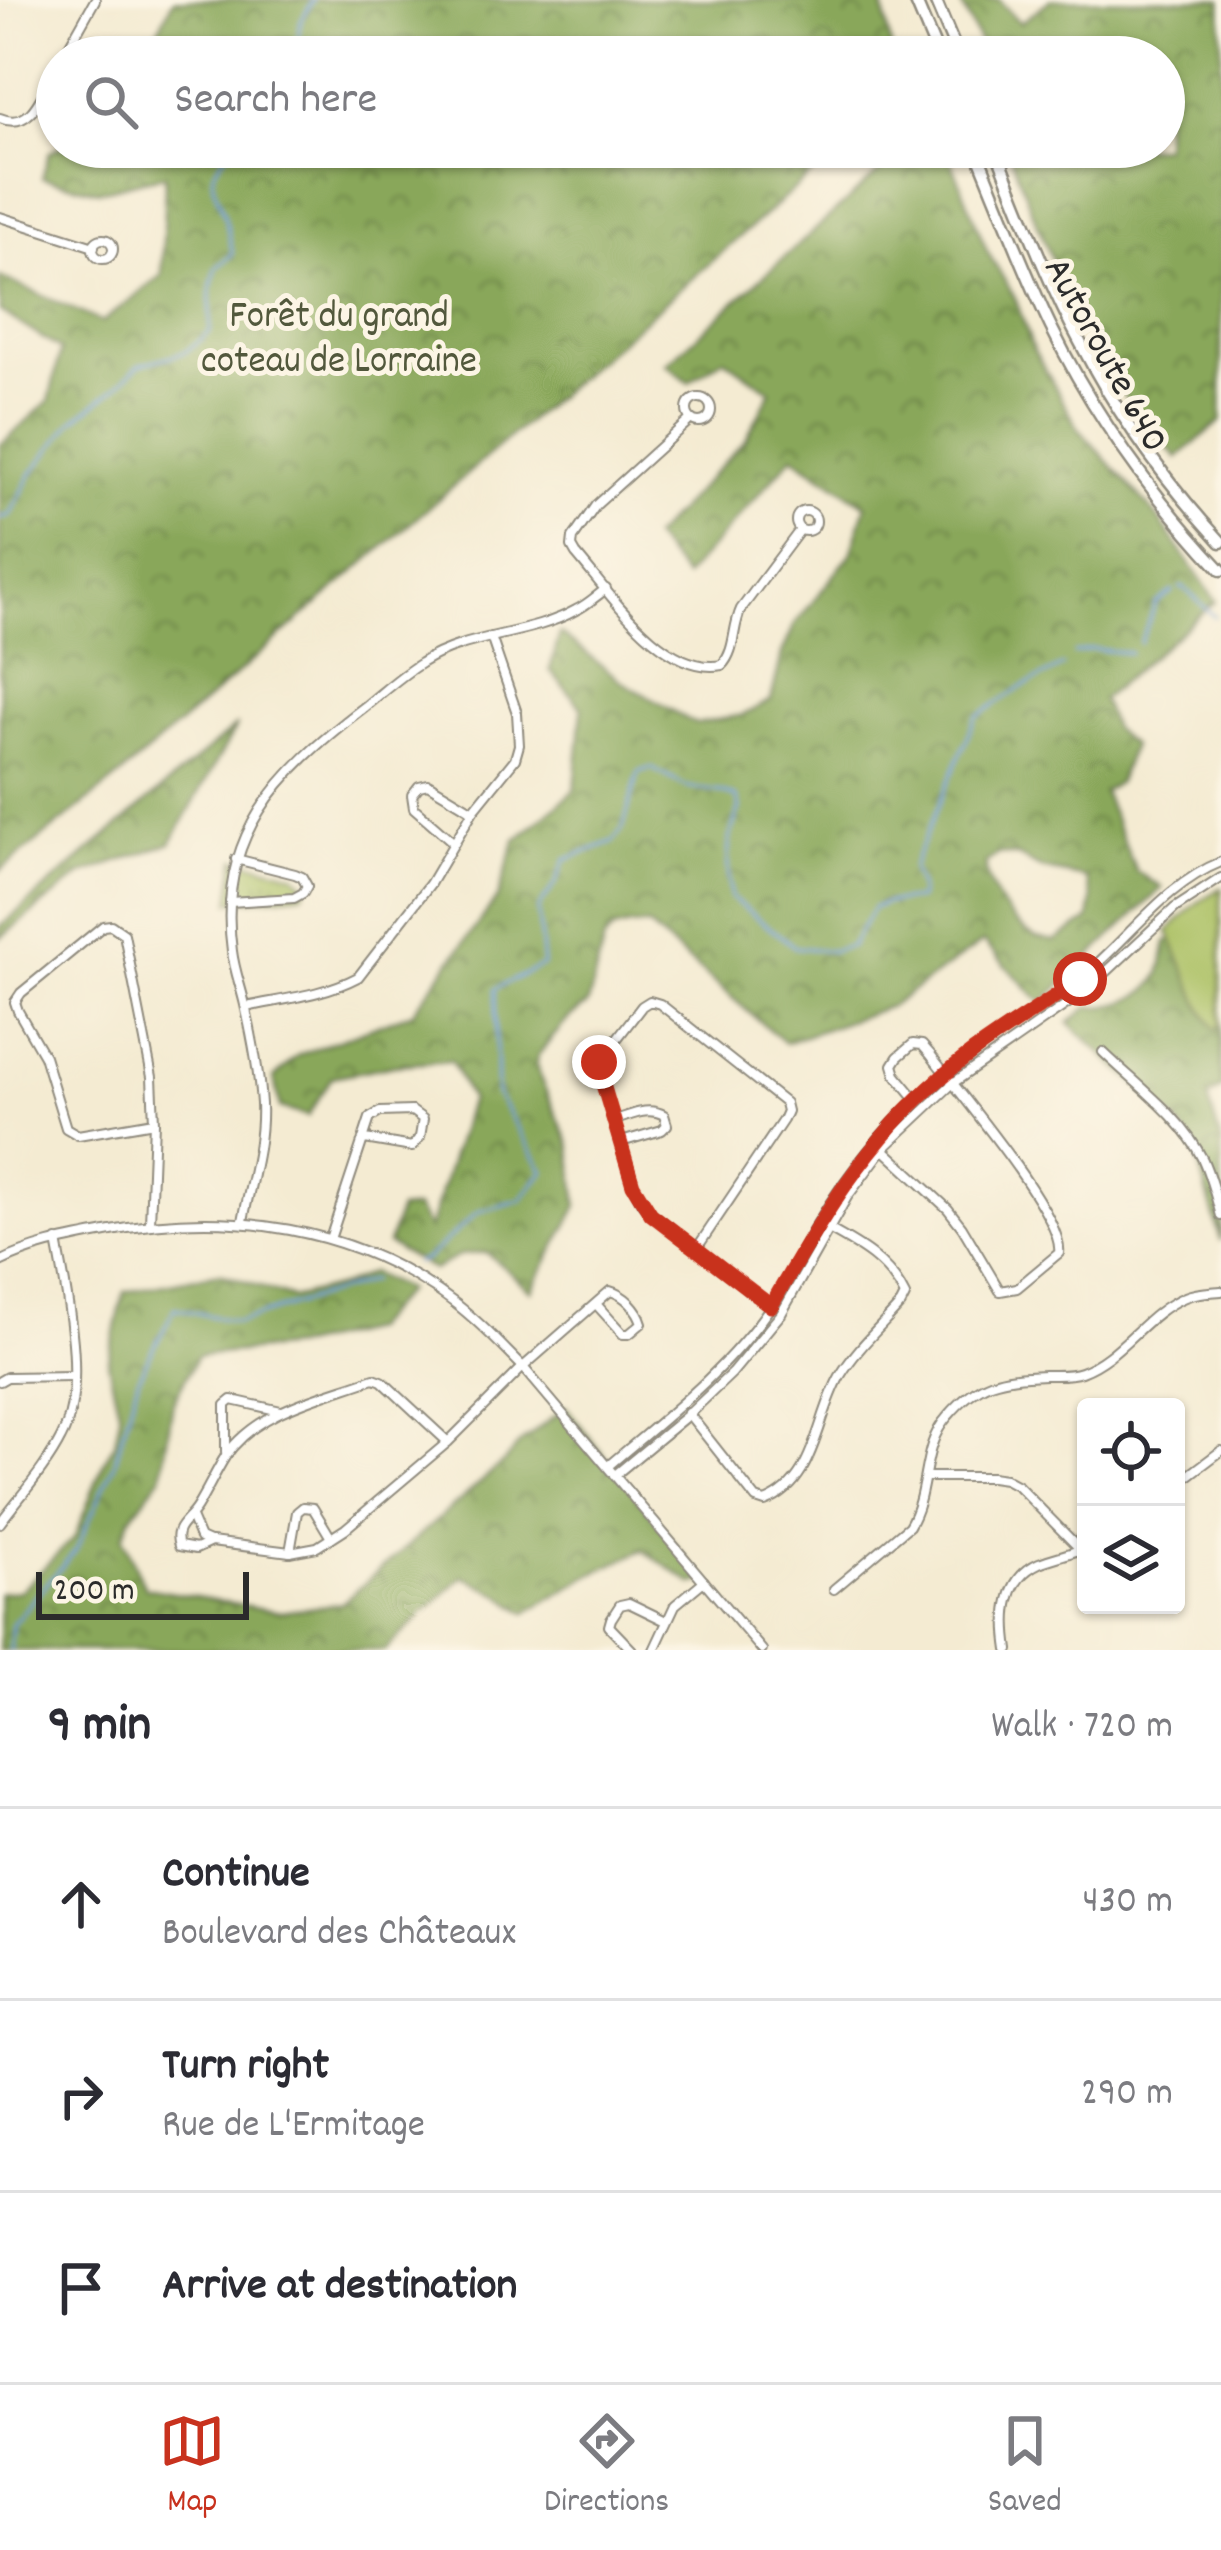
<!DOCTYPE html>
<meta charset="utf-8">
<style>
body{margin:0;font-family:Dekko,sans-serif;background:#f2f2f3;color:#2b2b33}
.controls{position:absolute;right:36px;bottom:36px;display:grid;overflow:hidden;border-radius:12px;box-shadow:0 3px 9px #0004}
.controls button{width:108px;height:108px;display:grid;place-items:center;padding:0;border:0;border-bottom:3px solid #e1e1e2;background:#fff;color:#2b2b33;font:60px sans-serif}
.scale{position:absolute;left:36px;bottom:30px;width:213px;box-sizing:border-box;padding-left:12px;border:6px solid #2b2b2b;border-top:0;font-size:33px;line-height:42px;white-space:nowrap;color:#2b2b2b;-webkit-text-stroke:9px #fcf5e5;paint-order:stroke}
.stop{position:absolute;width:36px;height:36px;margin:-27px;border:9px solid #c8321e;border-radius:50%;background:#fff}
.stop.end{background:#c8321e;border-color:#fff;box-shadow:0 3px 12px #0008}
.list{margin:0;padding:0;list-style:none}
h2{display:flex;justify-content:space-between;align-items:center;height:156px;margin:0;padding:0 48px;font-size:51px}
h2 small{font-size:39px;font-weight:400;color:#7c7c81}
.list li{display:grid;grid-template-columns:78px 1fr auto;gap:36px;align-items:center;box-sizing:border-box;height:192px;padding:0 48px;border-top:3px solid #e1e1e2}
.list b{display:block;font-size:45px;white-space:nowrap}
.list p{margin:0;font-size:39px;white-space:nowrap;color:#7c7c81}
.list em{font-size:39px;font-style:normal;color:#7c7c81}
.icon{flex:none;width:66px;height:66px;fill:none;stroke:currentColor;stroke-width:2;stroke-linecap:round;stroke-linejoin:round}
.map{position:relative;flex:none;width:1221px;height:1650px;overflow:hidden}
.search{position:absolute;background:#fff;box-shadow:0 3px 9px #0004;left:36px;right:36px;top:36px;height:132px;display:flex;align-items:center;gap:30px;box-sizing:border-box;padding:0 42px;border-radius:66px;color:#7c7c81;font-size:45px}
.sheet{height:732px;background:#fff}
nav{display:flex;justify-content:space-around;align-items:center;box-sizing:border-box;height:168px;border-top:3px solid #e1e1e2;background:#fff;font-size:33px;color:#7c7c81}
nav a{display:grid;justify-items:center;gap:6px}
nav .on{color:#c8321e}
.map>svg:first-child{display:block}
.grass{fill:url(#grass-tufts);stroke:#6c7648;stroke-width:3}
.forest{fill:url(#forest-crowns);stroke:#5a6942;stroke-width:3;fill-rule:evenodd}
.park{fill:#acc165;stroke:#6c7648;stroke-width:3}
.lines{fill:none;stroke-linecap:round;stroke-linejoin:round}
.stream{stroke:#6d9bd5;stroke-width:3}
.minor-casing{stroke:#908b7e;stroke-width:12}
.highway-casing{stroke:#908b7e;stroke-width:15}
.minor{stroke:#fff;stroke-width:8}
.highway{stroke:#fff;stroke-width:10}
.route{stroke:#c8321e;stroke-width:15}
.labels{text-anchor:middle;stroke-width:10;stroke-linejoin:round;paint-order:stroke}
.park-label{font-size:39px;fill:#52583c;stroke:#fcf5e5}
.street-label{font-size:39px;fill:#2b2b2b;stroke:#fcf5e5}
</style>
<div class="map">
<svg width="1221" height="1650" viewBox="0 0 1221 1650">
<defs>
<pattern id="grass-tufts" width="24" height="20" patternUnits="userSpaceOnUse" patternTransform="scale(3)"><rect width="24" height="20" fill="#acc165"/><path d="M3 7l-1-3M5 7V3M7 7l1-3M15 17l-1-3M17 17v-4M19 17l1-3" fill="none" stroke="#8c9d53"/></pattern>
<pattern id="forest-crowns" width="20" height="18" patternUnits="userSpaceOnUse" patternTransform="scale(3)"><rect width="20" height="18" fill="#89a75a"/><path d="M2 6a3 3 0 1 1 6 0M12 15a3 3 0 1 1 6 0" fill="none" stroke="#70884b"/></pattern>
</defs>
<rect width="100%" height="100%" fill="#fcf5e5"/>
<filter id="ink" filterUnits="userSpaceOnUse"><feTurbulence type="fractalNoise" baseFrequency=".00833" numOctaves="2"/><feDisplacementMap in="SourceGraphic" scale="24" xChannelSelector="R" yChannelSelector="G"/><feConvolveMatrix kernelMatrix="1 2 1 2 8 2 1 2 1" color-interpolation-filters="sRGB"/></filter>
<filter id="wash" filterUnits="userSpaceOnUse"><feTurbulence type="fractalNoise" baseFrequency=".004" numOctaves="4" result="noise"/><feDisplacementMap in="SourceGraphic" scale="48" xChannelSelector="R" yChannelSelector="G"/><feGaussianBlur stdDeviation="2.7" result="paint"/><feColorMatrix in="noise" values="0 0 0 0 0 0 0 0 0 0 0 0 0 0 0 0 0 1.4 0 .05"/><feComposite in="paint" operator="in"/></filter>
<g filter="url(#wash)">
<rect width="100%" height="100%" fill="#f4ebd2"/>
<polygon class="grass" points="236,859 295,874 307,886 303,893 230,902"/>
<g class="forest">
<polygon points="173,0 882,0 893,57 145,57"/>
<path d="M959 0H999L1020 23 1050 0H1221V421L1177 458C1161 439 1142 421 1128 401 1074 323 1041 235 1007 147H1164V57H983L980 43Z"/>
<polygon points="59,147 843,147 122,774 0,871 0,445 49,401 61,350 0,311 0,277 102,322 162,275 165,175 99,191 42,178 49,153"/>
<path d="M907 147H946L987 251 1015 298 1033 349 1079 429 1155 514 1216 601 1102 699 1113 729 1132 746 1118 782 1103 792 1136 871 1162 888 1042 1003 983 942 891 1006 785 1043 648 926H629L613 930 604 940 588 1004 569 1018 538 1055 536 1063 541 1080 571 1147 578 1206 531 1291 486 1252 461 1255 433 1270 388 1244 399 1210 416 1208 429 1229 470 1099 451 1061 394 1065 332 1077 308 1116 280 1108 274 1078 298 1055 413 1012 498 897 515 841 575 790 582 708 550 670 560 633 623 682 696 724 743 715 771 700 782 654 795 624 851 554 866 505 793 456 685 577 652 538 746 439 771 391 724 358 689 382 666 364ZM998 854 1018 856 1042 869 1086 878 1092 898 1089 920 1055 941C1052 940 1038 939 1035 937 1013 926 984 887 986 863Z"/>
<polygon points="237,725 171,843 83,874 0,938 0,927"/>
<path d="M1172 939 1201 1006 1216 1029 1221 1025V1088L1208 1098 1221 1142V1241L1193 1143 1175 1120 1069 1023 1089 1007C1114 1008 1148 999 1160 973 1164 963 1165 952 1166 942Z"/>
<polygon points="220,1273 292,1298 344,1285 371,1273 406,1290 370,1330 295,1347 197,1356 173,1402 161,1477 130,1518 123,1537 145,1588 281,1612 342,1603 504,1462 520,1443 566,1407 704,1581 693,1584 643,1550 588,1576 526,1613 501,1595 463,1576 385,1650 0,1650 0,1593 20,1591 75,1537 105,1459 115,1443 120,1415 108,1363 124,1292"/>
</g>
<polygon class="park" points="1221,888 1221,1025 1216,1030 1201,1006 1168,931 1196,904"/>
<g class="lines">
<g class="stream">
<polyline points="297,57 300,23 313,0"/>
<path d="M0 518 10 515 32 473 73 421 117 387 139 365 185 352 210 332 211 289 216 268 233 254C230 242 228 228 224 215 212 179 203 177 233 147"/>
<polyline points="1180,588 1183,587 1215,617"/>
<polyline points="1140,643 1156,603 1173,591"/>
<polyline points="1074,653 1093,649 1130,653"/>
<path d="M416 1263 426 1259 478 1212 521 1200 544 1171 497 1095 495 989 543 965 538 909 555 885 565 860 614 841 623 828 639 772 651 768 689 788 723 792 737 798 740 808C726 838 726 865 731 898L795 947 832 951 851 946 873 908 886 903 918 899 920 889 912 868 976 717 1022 687 1063 666"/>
<polyline points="10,1650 12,1624 76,1550 114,1465 139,1376 175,1308 238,1322 371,1281"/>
</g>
</g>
</g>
<g filter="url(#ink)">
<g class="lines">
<defs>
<g id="minor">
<polyline points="63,57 95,0"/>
<path d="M0 118C33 132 43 91 57 67"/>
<polyline points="0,217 94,247"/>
<circle cx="103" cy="249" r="10"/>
<circle cx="699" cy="410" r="12"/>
<path d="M691 419 596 505 573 538 572 547 576 554C609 592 664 676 722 665 736 650 732 628 741 609L800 530"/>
<circle cx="806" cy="521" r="10"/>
<polyline points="454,843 414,808 412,795 419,786 428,784 473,811"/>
<polyline points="230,902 294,898 303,893 307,886 302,877 295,874 236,859"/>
<path d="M246 1007C283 999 324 995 358 977L430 884 473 811 515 759 519 745 517 713 491 637"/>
<path d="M1103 1052C1137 1085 1182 1117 1203 1160 1211 1178 1216 1197 1221 1216"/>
<path d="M615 1120C632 1115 648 1106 664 1115L667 1125 662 1130 621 1142"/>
<path d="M881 1147 948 1209 962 1227 1000 1291 1017 1288 1059 1253C1065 1216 956 1089 930 1054L922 1045 913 1044 898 1057 893 1065 896 1075 916 1099"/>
<path d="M243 1221C250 1184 263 1143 261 1104 259 1072 252 1036 245 1005 241 987 234 969 232 951 216 836 278 773 363 708 382 693 400 676 421 663 467 633 528 637 576 610 587 605 596 596 606 589"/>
<polyline points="150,1223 154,1122 152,1077 124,934 111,925 103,926 21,993 15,1002 18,1011 44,1056 66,1128 78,1135 154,1122"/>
<polyline points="330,1239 370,1118 380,1112 412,1111 423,1119 420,1137 412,1147 365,1139"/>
<polyline points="697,1248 783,1120 787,1111 785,1103 660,1004 650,1001 642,1006 599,1062 599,1071 633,1185 642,1203 651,1213 771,1307"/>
<path d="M0 1262C34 1245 69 1239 106 1232 227 1208 356 1226 456 1304 481 1323 501 1345 523 1367L762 1650"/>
<polyline points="0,1381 7,1377 73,1376"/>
<path d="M688 1413 756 1499 765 1502C816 1482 816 1418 840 1376 856 1349 881 1327 901 1304L905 1296C887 1258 852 1242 818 1223"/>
<path d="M448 1442 382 1381 374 1378C323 1397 257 1409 225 1457 215 1473 207 1491 197 1507 188 1522 172 1527 179 1546L196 1549 211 1542 290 1552 317 1547 345 1529 448 1442 523 1367 610 1291C625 1295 638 1309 642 1323L629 1334H623L596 1304"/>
<polyline points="226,1452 226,1405 232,1400 281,1411"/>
<path d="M608 1466C666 1417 728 1369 771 1306 788 1281 801 1252 816 1226 833 1197 853 1169 874 1144 910 1101 953 1067 998 1035 1025 1015 1055 999 1081 978 1128 940 1165 884 1221 862"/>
<polyline points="615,1475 689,1414 732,1373 781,1314 847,1197 883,1149 953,1083 1087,990 1175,908 1221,878"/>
<polyline points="925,1477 991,1477 1005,1479 1018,1486 1081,1550"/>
<polyline points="1176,1485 1221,1451"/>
<polyline points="191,1517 200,1538 209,1542"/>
<path d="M0 1523C20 1496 46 1468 61 1438 88 1388 67 1296 57 1241"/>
<polyline points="290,1552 297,1512 303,1507 313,1508 331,1538"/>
<path d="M834 1589 909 1526C930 1492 920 1447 948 1416 979 1380 999 1377 1045 1375 1057 1375 1070 1376 1081 1372 1122 1357 1145 1313 1185 1297 1196 1292 1209 1292 1221 1291"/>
<polyline points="632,1650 609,1626 611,1619 620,1605 629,1603 666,1621"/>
<polyline points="654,1650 675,1605 704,1581"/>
<path d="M1009 1650C1004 1617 1004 1579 1039 1563 1054 1557 1071 1554 1086 1547"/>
</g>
<g id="highway">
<polyline points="915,0 939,57"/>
<polyline points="935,0 959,57"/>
<path d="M975 147C1000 207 1023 269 1051 327 1095 417 1153 497 1221 570"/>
<path d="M995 147C1022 213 1047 281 1081 344 1118 416 1166 482 1221 542"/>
</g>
</defs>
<use href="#minor" class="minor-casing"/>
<use href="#highway" class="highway-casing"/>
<use href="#minor" class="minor"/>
<use href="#highway" class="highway"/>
</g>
</g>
<g class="lines" filter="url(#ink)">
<path class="route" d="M599 1062V1071L633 1185 651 1214 771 1306C819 1221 867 1140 943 1076 985 1039 1035 1012 1080 979"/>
</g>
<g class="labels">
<g class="park-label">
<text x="339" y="326">Forêt du grand<tspan x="339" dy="45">coteau de Lorraine</tspan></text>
</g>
<g class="street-label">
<text transform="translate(1109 353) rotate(61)" y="14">Autoroute 640</text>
</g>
</g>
</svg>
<div class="controls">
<button><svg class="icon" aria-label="locate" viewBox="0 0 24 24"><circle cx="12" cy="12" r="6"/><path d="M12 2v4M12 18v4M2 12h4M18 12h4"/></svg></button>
<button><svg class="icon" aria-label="layers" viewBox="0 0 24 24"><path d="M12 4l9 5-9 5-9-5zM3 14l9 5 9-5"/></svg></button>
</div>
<div class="scale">200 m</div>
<div class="stop" style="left:1080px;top:979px"></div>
<div class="stop end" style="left:599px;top:1062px"></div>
<div class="search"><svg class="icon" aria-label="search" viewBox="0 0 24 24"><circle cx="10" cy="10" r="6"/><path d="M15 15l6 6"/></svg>Search here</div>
</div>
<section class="sheet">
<h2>9 min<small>Walk · 720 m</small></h2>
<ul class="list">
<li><svg class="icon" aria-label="ahead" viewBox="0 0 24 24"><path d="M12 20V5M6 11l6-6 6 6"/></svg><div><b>Continue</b><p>Boulevard des Châteaux</p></div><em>430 m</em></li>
<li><svg class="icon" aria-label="right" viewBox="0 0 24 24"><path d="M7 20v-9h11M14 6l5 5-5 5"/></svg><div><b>Turn right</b><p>Rue de L'Ermitage</p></div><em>290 m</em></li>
<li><svg class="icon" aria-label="arrive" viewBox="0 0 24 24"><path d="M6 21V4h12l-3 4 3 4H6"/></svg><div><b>Arrive at destination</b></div></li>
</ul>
</section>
<nav>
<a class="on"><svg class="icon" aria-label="map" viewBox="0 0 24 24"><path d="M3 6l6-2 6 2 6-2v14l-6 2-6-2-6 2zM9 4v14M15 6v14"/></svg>Map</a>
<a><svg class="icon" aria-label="directions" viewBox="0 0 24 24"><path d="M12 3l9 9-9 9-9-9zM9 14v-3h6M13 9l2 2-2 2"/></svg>Directions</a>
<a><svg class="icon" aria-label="saved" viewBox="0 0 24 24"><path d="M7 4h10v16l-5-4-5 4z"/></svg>Saved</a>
</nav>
